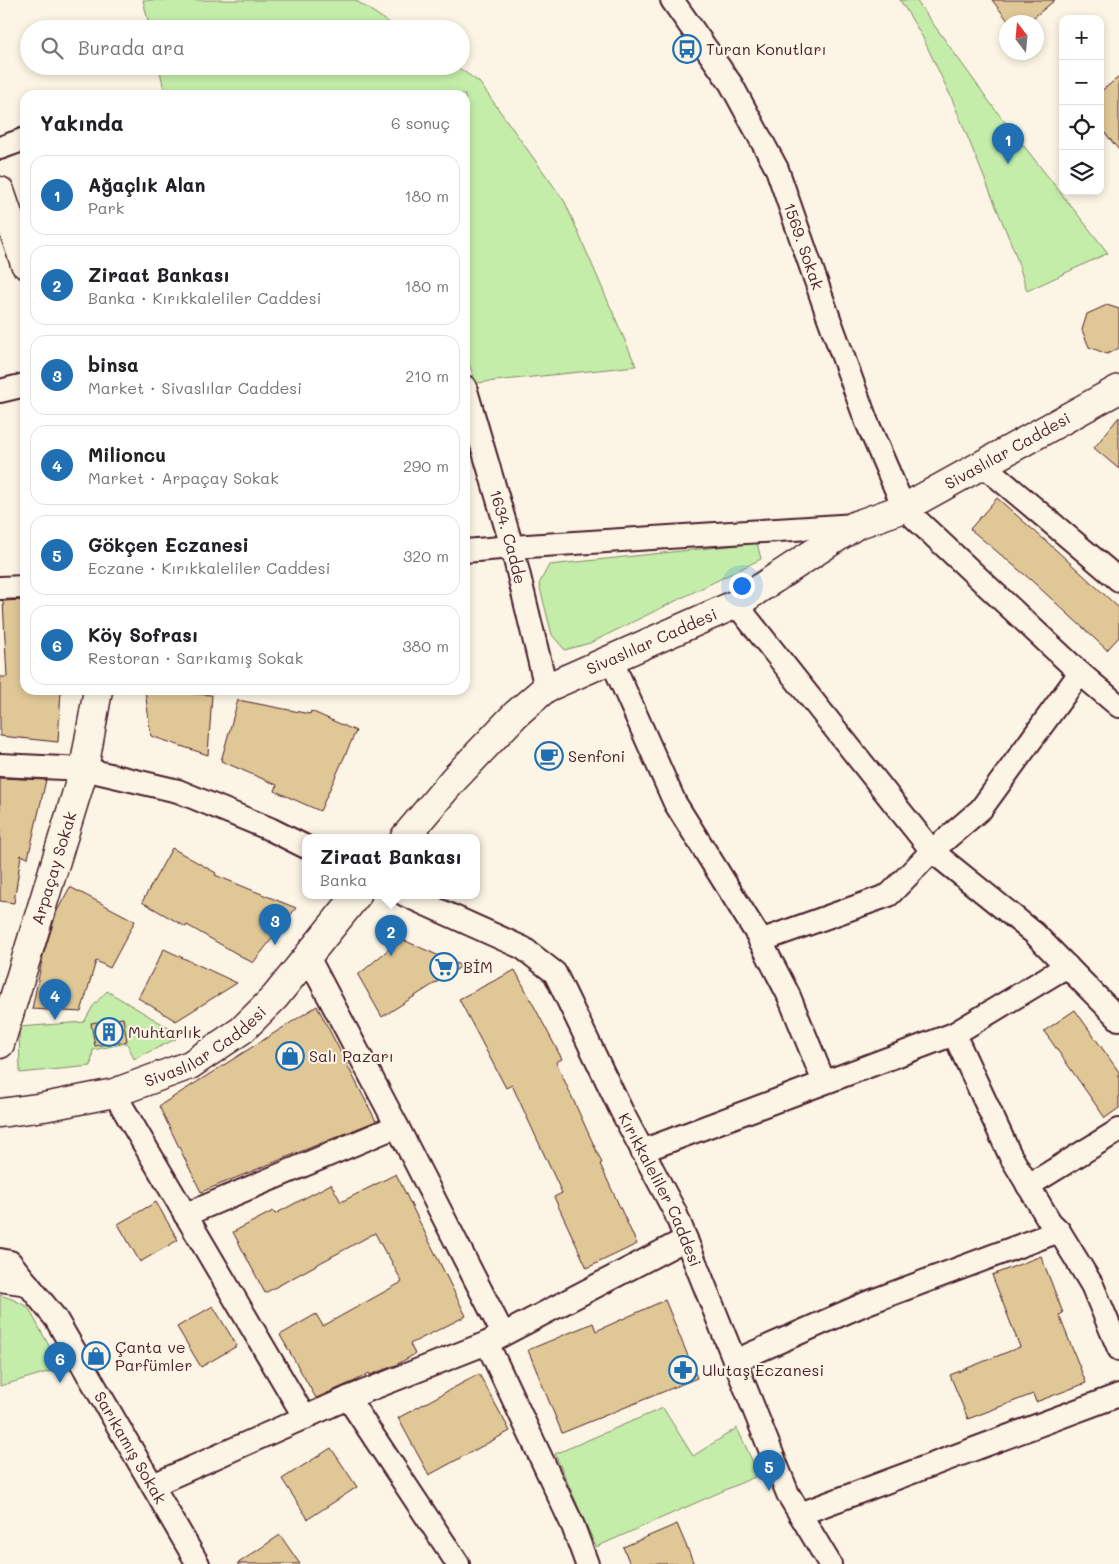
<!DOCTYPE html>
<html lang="tr">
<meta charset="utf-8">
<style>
body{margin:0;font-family:Mali,sans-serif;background:#f2f2f2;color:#202124}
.controls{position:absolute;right:15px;top:15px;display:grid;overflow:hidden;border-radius:10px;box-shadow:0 2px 8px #0003}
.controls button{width:45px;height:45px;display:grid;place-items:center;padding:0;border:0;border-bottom:1px solid #e0e0e0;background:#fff;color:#202124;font:25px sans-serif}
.compass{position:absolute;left:999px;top:15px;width:45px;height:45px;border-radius:50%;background:#fff;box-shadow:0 2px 8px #0003;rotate:344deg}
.you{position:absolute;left:741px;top:585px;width:18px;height:18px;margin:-12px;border:4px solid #fff;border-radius:50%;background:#1a73e8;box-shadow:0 0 0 8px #1a73e833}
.badge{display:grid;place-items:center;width:32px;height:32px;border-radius:50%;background:#1f6fb2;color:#fff;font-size:16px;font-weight:700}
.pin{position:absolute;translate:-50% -41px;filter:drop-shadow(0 1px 2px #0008)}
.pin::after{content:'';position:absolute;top:26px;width:18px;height:15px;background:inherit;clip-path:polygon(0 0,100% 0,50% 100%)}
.popup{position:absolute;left:302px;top:834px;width:178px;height:65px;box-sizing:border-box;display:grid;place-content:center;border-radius:10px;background:#fff;filter:drop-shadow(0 1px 4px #0005);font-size:16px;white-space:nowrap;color:#757577}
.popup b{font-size:19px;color:#202124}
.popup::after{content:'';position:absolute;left:50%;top:100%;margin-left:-10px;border:10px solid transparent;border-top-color:#fff}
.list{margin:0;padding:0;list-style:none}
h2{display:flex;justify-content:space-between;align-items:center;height:65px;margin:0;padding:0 20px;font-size:21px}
h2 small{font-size:16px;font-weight:400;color:#757577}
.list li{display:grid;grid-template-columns:32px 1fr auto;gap:15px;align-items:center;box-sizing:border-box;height:80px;margin:0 10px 10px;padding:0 10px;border:1px solid #e0e0e0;border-radius:15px}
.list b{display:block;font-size:19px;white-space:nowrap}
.list p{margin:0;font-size:16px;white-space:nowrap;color:#757577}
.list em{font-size:16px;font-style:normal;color:#757577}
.icon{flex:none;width:28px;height:28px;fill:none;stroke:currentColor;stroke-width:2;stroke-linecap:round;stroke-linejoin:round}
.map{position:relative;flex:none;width:1119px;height:1564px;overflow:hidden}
.search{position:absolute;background:#fff;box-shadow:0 2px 8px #0003;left:20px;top:20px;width:450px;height:55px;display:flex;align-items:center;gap:12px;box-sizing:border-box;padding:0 18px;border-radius:28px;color:#757577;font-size:19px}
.panel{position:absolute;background:#fff;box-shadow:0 2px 8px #0003;left:20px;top:90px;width:450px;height:605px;border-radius:15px}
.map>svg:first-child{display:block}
.green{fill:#c3eda9;stroke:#86866a}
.building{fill:#e0c796;stroke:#4a1f2b}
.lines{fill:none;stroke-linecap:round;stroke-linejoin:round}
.street-casing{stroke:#4a1f2b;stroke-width:26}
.secondary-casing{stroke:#4a1f2b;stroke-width:31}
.street{stroke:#fcf5e5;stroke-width:22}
.secondary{stroke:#fcf5e5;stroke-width:28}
.labels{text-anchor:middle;stroke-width:4;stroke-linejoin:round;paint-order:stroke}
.poi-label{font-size:16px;fill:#4a1f2b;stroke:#fcf5e5;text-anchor:start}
.street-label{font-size:16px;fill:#4a1f2b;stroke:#fcf5e5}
</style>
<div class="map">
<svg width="1119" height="1564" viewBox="0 0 1119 1564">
<rect width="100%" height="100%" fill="#fcf5e5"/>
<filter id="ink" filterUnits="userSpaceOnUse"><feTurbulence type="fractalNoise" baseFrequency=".02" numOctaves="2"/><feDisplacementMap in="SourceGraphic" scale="10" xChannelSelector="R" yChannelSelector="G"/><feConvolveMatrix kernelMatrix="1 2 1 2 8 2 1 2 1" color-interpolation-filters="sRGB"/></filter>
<g filter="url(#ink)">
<g class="green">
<polygon points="143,0 355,0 399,29 150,29"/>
<polygon points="900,0 916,0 994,108 1108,253 1027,291 1015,253 952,99 922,36"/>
<polygon points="159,66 456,66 479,82 565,202 636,366 476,383 465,352 465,95 165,95"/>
<polygon points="757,543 761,559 590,643 565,650 552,635 539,584 549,565"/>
<polygon points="107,991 169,1028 176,1039 134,1059 127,1043 93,1050 91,1066 20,1073 19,1027 84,1022 93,1006"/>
<polygon points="0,1295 12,1299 28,1307 61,1368 0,1386"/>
<polygon points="663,1408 693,1456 737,1428 759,1475 596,1547 555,1454"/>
</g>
<g class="building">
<polygon points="992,0 1055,0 1028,22 1009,22"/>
<polygon points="1119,77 1119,150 1100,127 1100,92"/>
<polygon points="1107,305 1119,309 1119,348 1107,354 1089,347 1082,330 1087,314"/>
<polygon points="1119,417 1119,469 1094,448"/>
<polygon points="997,498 1056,550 1119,608 1119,637 1107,650 1031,580 970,529"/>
<polygon points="25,600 25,690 61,690 58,742 0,736 0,677 7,677 3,601"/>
<polygon points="145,690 212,695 208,755 151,736"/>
<polygon points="238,700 310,714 311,711 356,731 320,811 275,791 277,785 221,761"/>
<polygon points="0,778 46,780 28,858 21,855 14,903 0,901"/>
<polygon points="172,848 216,873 215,875 296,908 253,963 187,925 186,927 142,902"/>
<polygon points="70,887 135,921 110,968 96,961 81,1012 32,1009 43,956 57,911"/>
<polygon points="401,939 462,966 382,1017 358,975"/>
<polygon points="164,949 237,983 176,1021 138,998"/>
<polygon points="515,970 562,1059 556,1062 602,1163 600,1164 637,1244 587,1268 554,1197 562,1193 512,1085 506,1088 459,999"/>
<polygon points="317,1006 376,1121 201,1192 159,1106"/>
<polygon points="1075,1010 1119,1072 1119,1108 1105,1118 1044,1031"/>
<polygon points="123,1018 127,1041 95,1046 91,1023"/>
<polygon points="396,1174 466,1316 410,1344 415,1354 396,1365 370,1375 369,1373 357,1380 316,1398 280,1335 316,1314 323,1326 402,1282 387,1253 386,1254 375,1233 265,1293 233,1232 273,1211 275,1214 331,1184 341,1202"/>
<polygon points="156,1202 178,1240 140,1262 118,1224"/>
<polygon points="1041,1256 1063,1313 1059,1315 1086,1383 1036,1402 1033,1394 968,1419 950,1375 1020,1347 992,1275"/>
<polygon points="665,1300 697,1378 562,1433 528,1350 593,1323 596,1331"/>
<polygon points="213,1306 237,1346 201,1367 177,1327"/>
<polygon points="479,1374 510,1431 429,1475 398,1418"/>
<polygon points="331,1448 357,1487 308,1519 282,1479"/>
<polygon points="677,1524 694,1564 630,1564 623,1547"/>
<polygon points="280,1535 300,1564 237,1564"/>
</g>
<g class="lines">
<defs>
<g id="street">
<path id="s1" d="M672 0 731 84 777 169 826 310 866 420 904 508 1080 673 1119 706"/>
<polyline points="0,148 25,139"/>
<path id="s2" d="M465 387 512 547 546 688"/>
<polyline points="0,391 25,385"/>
<polyline points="982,464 1119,580"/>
<polyline points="465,551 512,547 856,525"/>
<polyline points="0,588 25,587"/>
<polyline points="736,604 932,851 1034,933 1119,1019"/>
<polyline points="611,659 675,803 757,934 788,994 824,1082"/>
<polyline points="0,765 84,769 178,791 270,829 306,847"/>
<path id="s3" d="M405 895 523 948 555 973 622 1112 675 1212 788 1494 830 1564"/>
<polyline points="760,941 889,895 932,851 981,809 1080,673"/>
<polyline points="308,957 397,1126 503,1334"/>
<polyline points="954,1034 1010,1155 1050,1222 1059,1231 1092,1285 1119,1349"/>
<polyline points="114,1093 305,1418"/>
<polyline points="642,1151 954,1034 1067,966"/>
<polyline points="1028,1186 1119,1130"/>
<polyline points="185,1215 397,1126"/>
<path id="s4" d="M0 1260 10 1262 56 1319 198 1564"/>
<polyline points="0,1280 28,1284"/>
<polyline points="487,1343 573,1526 587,1564"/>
<polyline points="735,1361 867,1303 1059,1231"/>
<polyline points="348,1398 458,1564"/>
<polyline points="153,1485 348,1398 487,1343 686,1239"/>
<polyline points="800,1514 1119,1395"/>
</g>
<g id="secondary">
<polyline points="0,191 25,264"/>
<path id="s5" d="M405 837 454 779 516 714 546 688 736 604 856 525 904 508 1119 389"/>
<path id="s6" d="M0 1044 84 769 98 690"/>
<path id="s7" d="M0 1113 44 1107 114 1093 190 1065 242 1030 275 997 357 895"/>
</g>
</defs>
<use href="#street" class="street-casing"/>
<use href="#secondary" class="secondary-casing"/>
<use href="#street" class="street"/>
<use href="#secondary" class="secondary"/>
</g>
</g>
<defs>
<symbol id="bus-ring" viewBox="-11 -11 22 22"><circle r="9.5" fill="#fcf5e5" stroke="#1f6fb2" stroke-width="1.5"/><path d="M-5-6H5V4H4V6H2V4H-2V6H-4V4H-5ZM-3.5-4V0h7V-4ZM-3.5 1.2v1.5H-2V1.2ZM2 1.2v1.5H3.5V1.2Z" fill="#1f6fb2"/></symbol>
<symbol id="cafe-ring" viewBox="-11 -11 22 22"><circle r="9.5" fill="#fcf5e5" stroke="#1f6fb2" stroke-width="1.5"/><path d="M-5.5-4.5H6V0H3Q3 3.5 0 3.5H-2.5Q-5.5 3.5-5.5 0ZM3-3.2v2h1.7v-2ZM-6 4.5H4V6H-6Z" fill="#1f6fb2"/></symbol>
<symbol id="supermarket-ring" viewBox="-11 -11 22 22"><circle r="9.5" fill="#fcf5e5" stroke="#1f6fb2" stroke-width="1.5"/><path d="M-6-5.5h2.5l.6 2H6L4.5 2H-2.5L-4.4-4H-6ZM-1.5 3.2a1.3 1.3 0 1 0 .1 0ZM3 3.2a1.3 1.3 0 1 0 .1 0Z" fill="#1f6fb2"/></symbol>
<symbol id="building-ring" viewBox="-11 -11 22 22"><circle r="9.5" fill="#fcf5e5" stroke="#1f6fb2" stroke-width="1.5"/><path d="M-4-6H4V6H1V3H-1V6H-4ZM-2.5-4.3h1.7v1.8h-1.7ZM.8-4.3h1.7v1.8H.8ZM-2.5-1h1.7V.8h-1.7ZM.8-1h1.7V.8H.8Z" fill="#1f6fb2"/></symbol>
<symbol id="shop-ring" viewBox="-11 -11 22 22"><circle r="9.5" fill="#fcf5e5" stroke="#1f6fb2" stroke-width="1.5"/><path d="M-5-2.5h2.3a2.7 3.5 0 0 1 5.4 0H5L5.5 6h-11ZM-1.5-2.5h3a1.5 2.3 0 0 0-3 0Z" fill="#1f6fb2"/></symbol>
<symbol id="pharmacy-ring" viewBox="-11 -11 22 22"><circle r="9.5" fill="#fcf5e5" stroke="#1f6fb2" stroke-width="1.5"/><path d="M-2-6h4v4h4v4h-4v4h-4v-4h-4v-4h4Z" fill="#1f6fb2"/></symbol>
</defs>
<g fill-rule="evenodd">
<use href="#bus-ring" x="671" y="33" width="32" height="32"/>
<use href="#cafe-ring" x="533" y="740" width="32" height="32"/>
<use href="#supermarket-ring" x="428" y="951" width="32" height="32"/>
<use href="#building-ring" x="93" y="1016" width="32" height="32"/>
<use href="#shop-ring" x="274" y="1040" width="32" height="32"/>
<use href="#shop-ring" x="80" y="1340" width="32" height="32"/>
<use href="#pharmacy-ring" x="667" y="1354" width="32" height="32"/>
</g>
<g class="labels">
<g class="poi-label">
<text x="706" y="55">Turan Konutları</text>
<text x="568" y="762">Senfoni</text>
<text x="463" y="973">BİM</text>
<text x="128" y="1038">Muhtarlık</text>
<text x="309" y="1062">Salı Pazarı</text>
<text x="115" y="1353">Çanta ve<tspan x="115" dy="18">Parfümler</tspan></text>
<text x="702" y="1376">Ulutaş Eczanesi</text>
</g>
<g class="street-label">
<text dy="6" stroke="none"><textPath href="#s1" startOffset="281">1569. Sokak</textPath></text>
<text dy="6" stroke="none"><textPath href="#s5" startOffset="726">Sivaslılar Caddesi</textPath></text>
<text dy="6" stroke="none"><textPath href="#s2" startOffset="156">1634. Cadde</textPath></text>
<text dy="6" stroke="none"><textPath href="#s5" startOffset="321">Sivaslılar Caddesi</textPath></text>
<text dy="6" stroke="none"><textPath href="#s6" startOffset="184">Arpaçay Sokak</textPath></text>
<text dy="6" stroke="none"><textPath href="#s7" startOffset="219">Sivaslılar Caddesi</textPath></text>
<text dy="6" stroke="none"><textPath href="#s3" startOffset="411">Kırıkkaleliler Caddesi</textPath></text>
<text dy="6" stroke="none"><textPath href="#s4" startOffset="232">Sarıkamış Sokak</textPath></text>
</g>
</g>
</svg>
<div class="controls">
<button>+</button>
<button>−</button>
<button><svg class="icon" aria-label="locate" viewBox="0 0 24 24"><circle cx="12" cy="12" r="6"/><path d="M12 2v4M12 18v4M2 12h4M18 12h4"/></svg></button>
<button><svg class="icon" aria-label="layers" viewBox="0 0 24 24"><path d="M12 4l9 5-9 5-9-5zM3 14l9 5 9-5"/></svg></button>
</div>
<svg class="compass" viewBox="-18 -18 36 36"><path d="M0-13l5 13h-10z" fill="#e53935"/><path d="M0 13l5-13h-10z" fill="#757577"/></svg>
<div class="you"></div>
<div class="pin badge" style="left:1008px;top:164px">1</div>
<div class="pin badge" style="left:391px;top:956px">2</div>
<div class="popup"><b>Ziraat Bankası</b>Banka</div>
<div class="pin badge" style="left:275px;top:945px">3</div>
<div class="pin badge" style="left:55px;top:1020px">4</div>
<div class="pin badge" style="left:769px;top:1491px">5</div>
<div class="pin badge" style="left:60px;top:1383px">6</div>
<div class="search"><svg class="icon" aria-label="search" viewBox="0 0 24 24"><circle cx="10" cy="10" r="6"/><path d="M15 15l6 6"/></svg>Burada ara</div>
<section class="panel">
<h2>Yakında<small>6 sonuç</small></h2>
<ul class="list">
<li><span class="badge">1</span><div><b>Ağaçlık Alan</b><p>Park</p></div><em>180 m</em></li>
<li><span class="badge">2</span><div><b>Ziraat Bankası</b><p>Banka · Kırıkkaleliler Caddesi</p></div><em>180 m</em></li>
<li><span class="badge">3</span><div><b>binsa</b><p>Market · Sivaslılar Caddesi</p></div><em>210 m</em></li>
<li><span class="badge">4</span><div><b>Milioncu</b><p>Market · Arpaçay Sokak</p></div><em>290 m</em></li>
<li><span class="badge">5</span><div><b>Gökçen Eczanesi</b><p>Eczane · Kırıkkaleliler Caddesi</p></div><em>320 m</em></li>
<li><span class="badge">6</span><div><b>Köy Sofrası</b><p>Restoran · Sarıkamış Sokak</p></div><em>380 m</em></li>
</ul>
</section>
</div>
